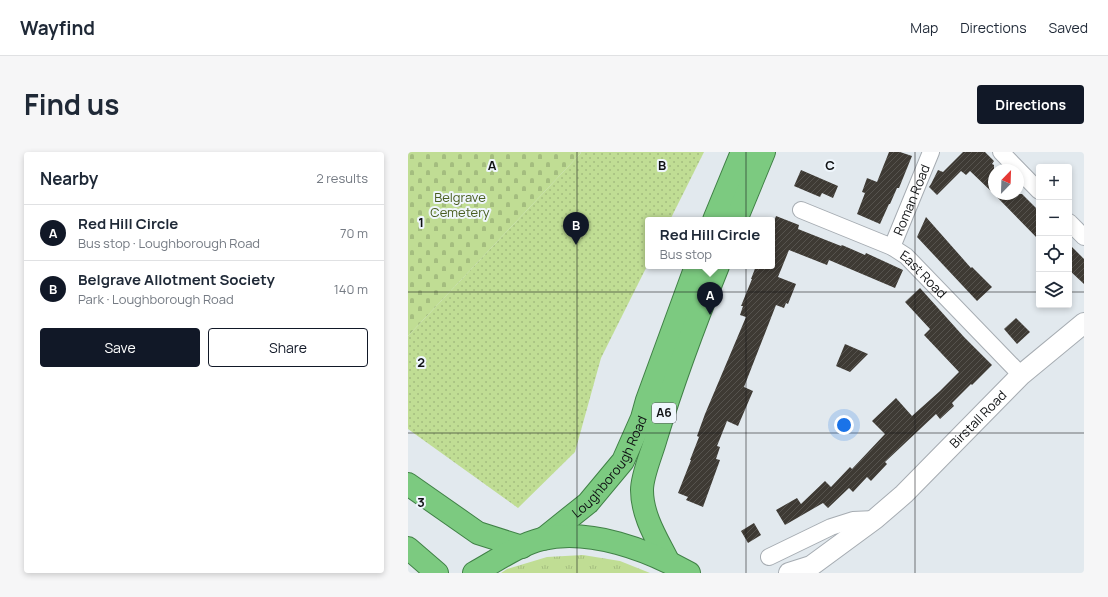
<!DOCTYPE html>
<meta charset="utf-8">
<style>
body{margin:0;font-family:Manrope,sans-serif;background:#f6f6f7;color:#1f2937}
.controls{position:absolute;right:12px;top:12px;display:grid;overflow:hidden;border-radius:4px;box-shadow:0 2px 6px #0003}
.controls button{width:36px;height:36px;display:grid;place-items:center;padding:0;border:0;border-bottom:1px solid #e0e1e3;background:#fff;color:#1f2937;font:20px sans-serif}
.compass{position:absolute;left:580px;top:12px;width:36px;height:36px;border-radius:50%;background:#fff;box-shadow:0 2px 6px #0003;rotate:23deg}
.you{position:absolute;left:436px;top:273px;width:14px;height:14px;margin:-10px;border:3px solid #fff;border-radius:50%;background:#1a73e8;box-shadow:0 0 0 6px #1a73e833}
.badge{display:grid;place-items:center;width:26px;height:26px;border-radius:50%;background:#111827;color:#fff;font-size:13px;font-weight:700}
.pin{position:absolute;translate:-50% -33px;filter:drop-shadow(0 1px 2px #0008)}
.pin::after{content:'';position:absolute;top:21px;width:14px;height:12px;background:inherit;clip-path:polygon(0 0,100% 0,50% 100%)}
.popup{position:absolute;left:237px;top:65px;width:130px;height:52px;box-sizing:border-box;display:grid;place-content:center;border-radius:4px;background:#fff;filter:drop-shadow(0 1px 3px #0005);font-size:13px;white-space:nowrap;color:#747a83}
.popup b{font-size:15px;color:#1f2937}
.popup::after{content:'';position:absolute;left:50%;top:100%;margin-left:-8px;border:8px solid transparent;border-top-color:#fff}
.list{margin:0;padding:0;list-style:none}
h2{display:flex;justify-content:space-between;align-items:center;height:52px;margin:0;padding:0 16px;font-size:17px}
h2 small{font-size:13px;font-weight:400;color:#747a83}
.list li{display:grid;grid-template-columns:26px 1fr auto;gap:12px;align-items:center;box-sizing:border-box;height:56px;padding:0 16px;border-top:1px solid #e0e1e3}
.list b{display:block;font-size:15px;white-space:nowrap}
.list p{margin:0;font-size:13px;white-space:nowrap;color:#747a83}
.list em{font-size:13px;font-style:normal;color:#747a83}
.actions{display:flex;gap:8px;padding:12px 16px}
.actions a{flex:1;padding:9px 0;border:1px solid #111827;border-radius:4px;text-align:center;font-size:14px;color:#111827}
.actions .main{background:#111827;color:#fff}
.icon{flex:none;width:22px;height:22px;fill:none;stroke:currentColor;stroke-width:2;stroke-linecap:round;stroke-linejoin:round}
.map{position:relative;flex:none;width:676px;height:421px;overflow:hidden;border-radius:4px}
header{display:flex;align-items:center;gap:24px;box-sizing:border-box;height:56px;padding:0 20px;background:#fff;border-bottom:1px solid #e0e1e3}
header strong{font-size:19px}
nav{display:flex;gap:22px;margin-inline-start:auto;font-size:14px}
.intro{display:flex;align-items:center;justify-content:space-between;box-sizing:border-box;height:96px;padding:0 24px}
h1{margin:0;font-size:28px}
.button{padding:10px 18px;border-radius:4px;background:#111827;color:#fff;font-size:14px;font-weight:700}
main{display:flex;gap:24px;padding:0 24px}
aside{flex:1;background:#fff;border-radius:4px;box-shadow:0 2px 6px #0003}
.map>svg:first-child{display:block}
.grass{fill:url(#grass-tufts)}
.cemetery{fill:url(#cemetery-stones)}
.garden{fill:url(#garden-dots)}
.building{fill:url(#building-hatch)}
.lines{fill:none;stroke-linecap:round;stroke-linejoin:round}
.minor-casing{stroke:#a6acb2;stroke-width:18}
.tertiary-casing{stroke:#a6acb2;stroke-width:22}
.trunk-casing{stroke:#408146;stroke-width:24}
.minor{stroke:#fff;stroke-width:16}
.tertiary{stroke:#fff;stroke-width:20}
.trunk{stroke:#7cca80;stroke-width:22}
.grid{fill:none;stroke:#0f1113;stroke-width:1;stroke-opacity:0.55}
.labels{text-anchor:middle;stroke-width:4;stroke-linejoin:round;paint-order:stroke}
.shield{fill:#eff6fc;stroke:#525659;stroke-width:1}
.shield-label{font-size:12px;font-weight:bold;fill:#0f1113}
.park-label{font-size:13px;fill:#485d1f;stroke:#eff6fc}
.street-label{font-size:13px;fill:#0f1113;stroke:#eff6fc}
.grid-label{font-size:13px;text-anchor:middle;font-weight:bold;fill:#0f1113;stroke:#eff6fc;stroke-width:4;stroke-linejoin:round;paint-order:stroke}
</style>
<header>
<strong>Wayfind</strong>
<nav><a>Map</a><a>Directions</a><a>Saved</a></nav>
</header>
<div class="intro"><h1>Find us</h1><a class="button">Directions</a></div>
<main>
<aside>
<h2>Nearby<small>2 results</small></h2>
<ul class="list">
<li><span class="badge">A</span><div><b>Red Hill Circle</b><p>Bus stop · Loughborough Road</p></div><em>70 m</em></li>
<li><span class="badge">B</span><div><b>Belgrave Allotment Society</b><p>Park · Loughborough Road</p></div><em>140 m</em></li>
</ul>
<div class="actions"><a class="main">Save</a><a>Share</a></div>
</aside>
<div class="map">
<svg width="676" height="421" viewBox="0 0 676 421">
<defs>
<pattern id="grass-tufts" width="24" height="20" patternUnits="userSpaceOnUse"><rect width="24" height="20" fill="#c0dd94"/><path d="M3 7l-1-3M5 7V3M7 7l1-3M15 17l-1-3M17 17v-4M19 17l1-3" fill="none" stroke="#a4bd7f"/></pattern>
<pattern id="cemetery-stones" width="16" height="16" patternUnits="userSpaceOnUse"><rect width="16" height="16" fill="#c0dd94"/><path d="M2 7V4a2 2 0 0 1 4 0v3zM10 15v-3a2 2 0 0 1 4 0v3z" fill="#a4bd7f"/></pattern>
<pattern id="garden-dots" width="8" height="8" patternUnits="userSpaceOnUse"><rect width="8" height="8" fill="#c0dd94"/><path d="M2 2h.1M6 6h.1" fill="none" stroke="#a4bd7f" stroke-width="1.8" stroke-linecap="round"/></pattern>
<pattern id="building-hatch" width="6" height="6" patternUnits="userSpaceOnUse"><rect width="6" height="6" fill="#3e3a34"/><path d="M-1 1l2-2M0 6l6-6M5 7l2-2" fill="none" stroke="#56534e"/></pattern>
</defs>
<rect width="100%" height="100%" fill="#e2e9ee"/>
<polygon class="grass" points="175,403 212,409 242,421 93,421 99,417 139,405"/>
<polygon class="cemetery" points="0,0 172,0 173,1 0,184"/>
<polygon class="garden" points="172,0 296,0 262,68 240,68 240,112 193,206 167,300 110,356 0,277 0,184 173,1"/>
<g class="building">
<polygon points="481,0 492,0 504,4 491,36 489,36 482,52 481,52 472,72 449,62 457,41 454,40 459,26 469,30"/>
<polygon points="555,0 577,0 586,9 584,12 586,13 586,42 562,19 558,23 553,19 529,43 521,35 523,32 530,18 535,20"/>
<polygon points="393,18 430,34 425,46 414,41 412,45 386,34"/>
<polygon points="586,42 614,42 631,59 631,88"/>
<polygon points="368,64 391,73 390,77 433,94 434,93 457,103 458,101 495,118 487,136 421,108 419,113 381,98 370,125 388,132 380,152 378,151 376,156 368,153 336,235 345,239 330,274 319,269 309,294 312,295 308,307 312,308 295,355 278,348 280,345 270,341 283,308 282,308 291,285 289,284 297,262 338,165 332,163 335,154 333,154 344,127 343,127 348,114 364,114 364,75"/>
<polygon points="518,65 563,116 564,115 584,135 569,149 509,85"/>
<polygon points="661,92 676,107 676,132 661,118"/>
<polygon points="512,136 556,185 584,213 564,233 563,232 544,251 546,254 532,267 528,262 477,310 479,312 463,329 459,325 445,340 441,336 420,356 415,351 377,373 368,358 389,346 393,352 417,329 423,335 442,315 444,317 477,282 464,269 488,246 504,264 532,239 551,220 516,183 522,177 497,150"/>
<polygon points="608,166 622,180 609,192 596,177"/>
<polygon points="437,192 460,202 442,220 428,214"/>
<polygon points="346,371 353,383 340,391 333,379"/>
</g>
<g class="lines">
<defs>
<g id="minor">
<polyline points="593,0 631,39"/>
<path id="s1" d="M393 58 484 95 498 104 613 223"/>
<polyline points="661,70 676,85"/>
<path id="s2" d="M484 95 523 0"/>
<polyline points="361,405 423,375 445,368 467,367"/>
</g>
<g id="tertiary">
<path id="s3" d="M381 421 403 414 467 367 496 342 613 223 676 171"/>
</g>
<g id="trunk">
<polyline points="306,68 334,0"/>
<polyline points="328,68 356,0"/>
<polyline points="0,332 70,381 114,395"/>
<path id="s4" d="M135 387 180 351 215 309 234 266 239 248 288 114"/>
<polyline points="0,396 29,421"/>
<path d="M260 409C249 387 234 364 234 338 234 323 244 301 248 286 266 227 287 171 310 114"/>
<path d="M66 421C88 409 110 393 134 387 182 376 240 398 281 421"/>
</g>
</defs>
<use href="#minor" class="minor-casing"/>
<use href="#tertiary" class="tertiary-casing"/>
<use href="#trunk" class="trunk-casing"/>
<use href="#minor" class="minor"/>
<use href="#tertiary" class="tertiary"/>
<use href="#trunk" class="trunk"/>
</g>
<path class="grid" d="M169 0V421M338 0V421M507 0V421M0 140H631M661 140H676M0 281H676"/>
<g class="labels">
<rect class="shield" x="244" y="251" width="24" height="20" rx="3"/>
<g class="shield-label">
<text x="256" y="265">A6</text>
</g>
<g class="park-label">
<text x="52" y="50">Belgrave<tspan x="52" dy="15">Cemetery</tspan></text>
</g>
<g class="street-label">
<text dy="5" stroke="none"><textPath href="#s2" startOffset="51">Roman Road</textPath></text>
<text dy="5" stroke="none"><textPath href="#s1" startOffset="140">East Road</textPath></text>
<text dy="5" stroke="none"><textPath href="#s3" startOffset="246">Birstall Road</textPath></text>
<text dy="5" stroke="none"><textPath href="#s4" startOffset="100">Loughborough Road</textPath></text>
</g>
</g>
<g class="grid-label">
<text x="84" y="18">A</text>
<text x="254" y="18">B</text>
<text x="422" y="18">C</text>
<text x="13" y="75">1</text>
<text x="13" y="215">2</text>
<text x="13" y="355">3</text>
</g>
</svg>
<div class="controls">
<button>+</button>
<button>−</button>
<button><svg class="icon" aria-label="locate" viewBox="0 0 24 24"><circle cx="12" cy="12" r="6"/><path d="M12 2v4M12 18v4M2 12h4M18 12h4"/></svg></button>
<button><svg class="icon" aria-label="layers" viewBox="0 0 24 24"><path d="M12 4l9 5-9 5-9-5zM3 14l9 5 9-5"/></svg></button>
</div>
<svg class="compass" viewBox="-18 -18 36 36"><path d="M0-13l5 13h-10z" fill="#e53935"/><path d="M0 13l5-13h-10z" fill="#747a83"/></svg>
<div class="you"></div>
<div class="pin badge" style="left:302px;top:163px">A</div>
<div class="popup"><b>Red Hill Circle</b>Bus stop</div>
<div class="pin badge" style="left:168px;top:93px">B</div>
</div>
</main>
